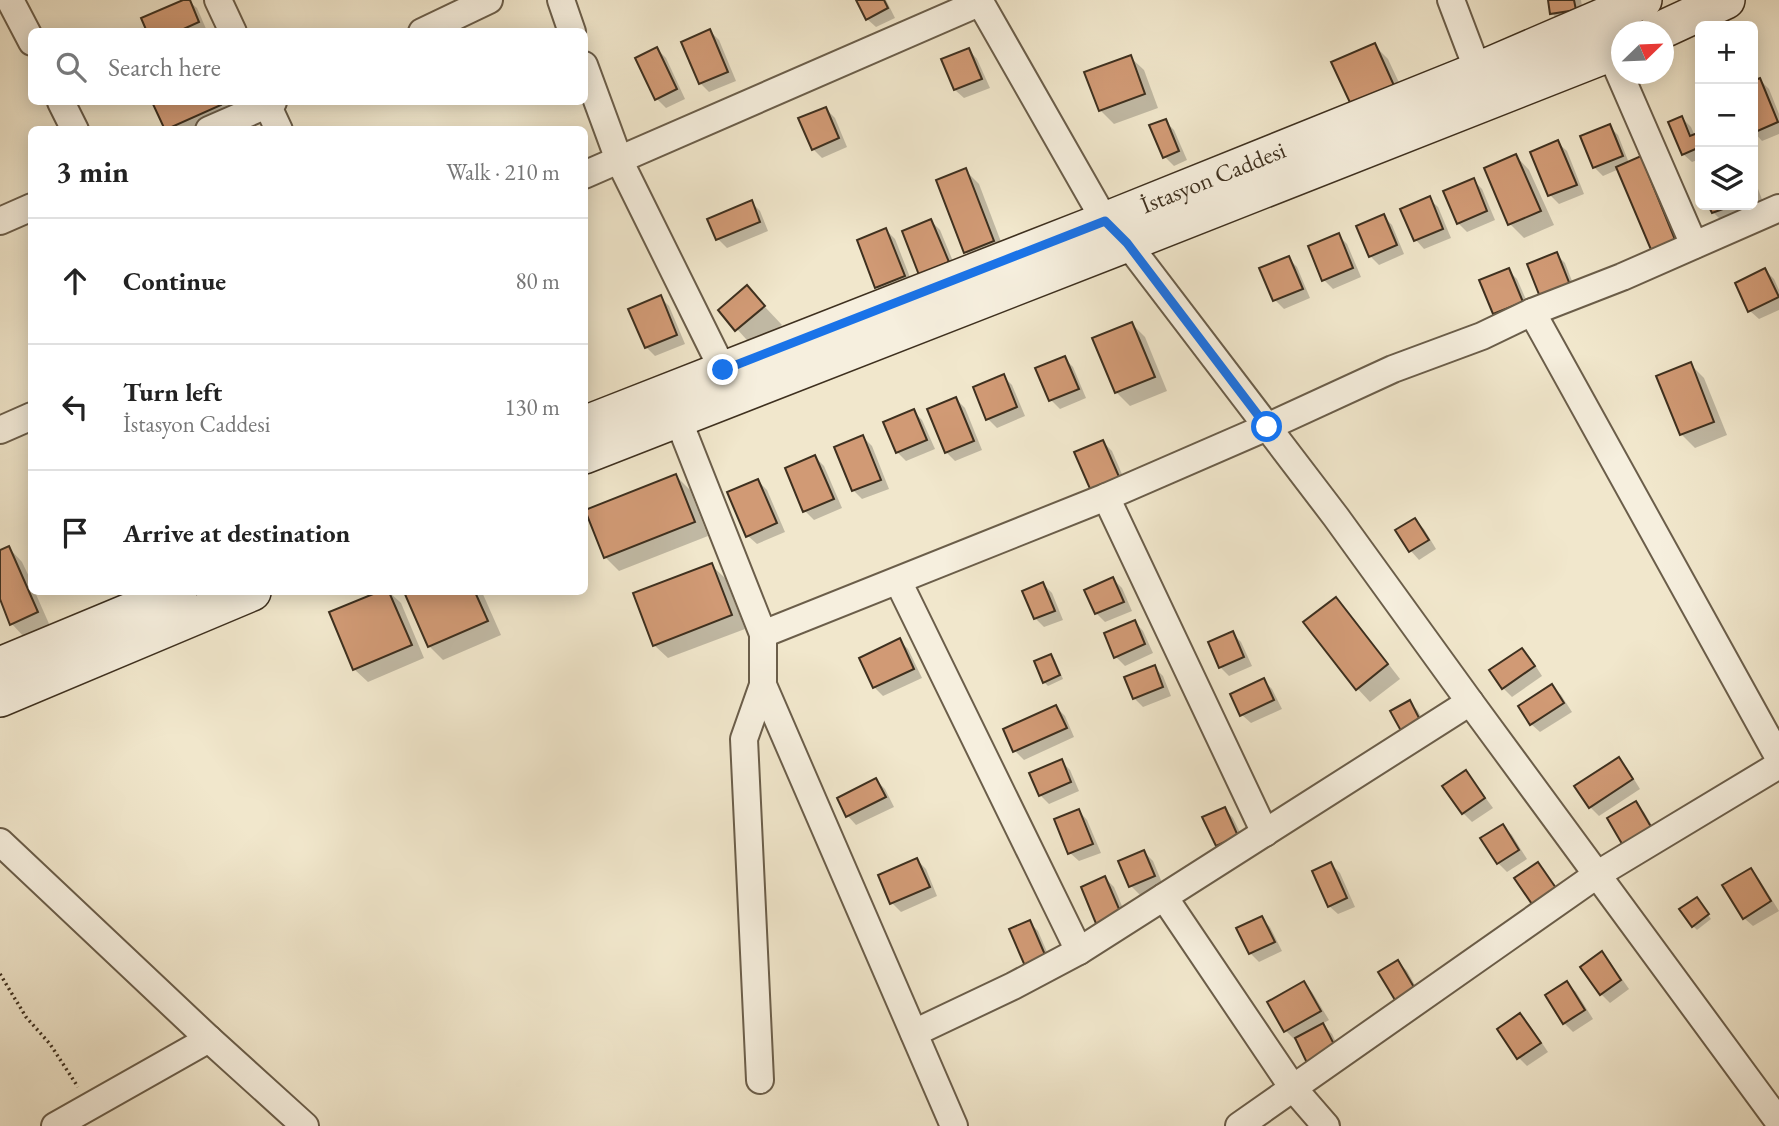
<!DOCTYPE html>
<meta charset="utf-8">
<style>
body{margin:0;font-family:"EB Garamond",serif;background:#f6f6f6;color:#222}
.controls{position:absolute;right:21px;top:21px;display:grid;overflow:hidden;border-radius:10px;box-shadow:0 4px 18px #0003}
.controls button{width:63px;height:63px;display:grid;place-items:center;padding:0;border:0;border-bottom:2px solid #e0e0e0;background:#fff;color:#222;font:35px sans-serif}
.compass{position:absolute;left:1611px;top:21px;width:63px;height:63px;border-radius:50%;background:#fff;box-shadow:0 4px 18px #0003;rotate:67deg}
.stop{position:absolute;width:21px;height:21px;margin:-16px;border:5px solid #1a73e8;border-radius:50%;background:#fff}
.stop.end{background:#1a73e8;border-color:#fff;box-shadow:0 2px 7px #0008}
.list{margin:0;padding:0;list-style:none}
h2{display:flex;justify-content:space-between;align-items:center;height:91px;margin:0;padding:0 28px;font-size:30px}
h2 small{font-size:23px;font-weight:400;color:#767676}
.list li{display:grid;grid-template-columns:46px 1fr auto;gap:21px;align-items:center;box-sizing:border-box;height:126px;padding:0 28px;border-top:2px solid #e0e0e0}
.list b{display:block;font-size:26px;white-space:nowrap}
.list p{margin:0;font-size:23px;white-space:nowrap;color:#767676}
.list em{font-size:23px;font-style:normal;color:#767676}
.icon{flex:none;width:38px;height:38px;fill:none;stroke:currentColor;stroke-width:2;stroke-linecap:round;stroke-linejoin:round}
.map{position:relative;flex:none;width:1779px;height:1126px;overflow:hidden}
.search{position:absolute;background:#fff;box-shadow:0 4px 18px #0003;left:28px;top:28px;width:560px;height:77px;display:flex;align-items:center;gap:18px;box-sizing:border-box;padding:0 24px;border-radius:10px;color:#767676;font-size:26px}
.panel{position:absolute;background:#fff;box-shadow:0 4px 18px #0003;left:28px;top:126px;width:560px;height:469px;border-radius:10px}
.map>svg:first-child{display:block}
.shadow{fill:#0003}
.building{fill:#d19a75;stroke:#3e301f;stroke-width:2}
.lines{fill:none;stroke-linecap:round;stroke-linejoin:round}
.minor-casing{stroke:#6b5e4a;stroke-width:30}
.secondary-casing{stroke:#3e301f;stroke-width:40}
.path{stroke:#3e301f;stroke-width:3.5;stroke-dasharray:2 3.5;stroke-linecap:butt}
.minor{stroke:#f6efde;stroke-width:26}
.secondary{stroke:#f6efde;stroke-width:37}
.route{stroke:#1a73e8;stroke-width:9}
.labels{text-anchor:middle;stroke-width:6;stroke-linejoin:round;paint-order:stroke}
.street-label{font-size:24px;fill:#3e301f;stroke:#f6efde}
</style>
<div class="map">
<svg width="1779" height="1126" viewBox="0 0 1779 1126">
<rect width="100%" height="100%" fill="#f1e7cc"/>
<filter id="stains"><feTurbulence type="fractalNoise" baseFrequency=".00286" numOctaves="4"/><feColorMatrix values="0 0 0 0 .2 0 0 0 0 .09 0 0 0 0 .02 0 0 0 .5 -.17"/></filter>
<radialGradient id="worn" r=".72"><stop offset=".6" stop-color="#630" stop-opacity="0"/><stop offset="1" stop-color="#630" stop-opacity=".3"/></radialGradient>
<g class="shadow">
<polygon points="187,0 197,8 207,31 149,32"/>
<polygon points="858,0 886,0 895,18 876,27 867,19"/>
<polygon points="1549,0 1581,0 1584,18 1560,22 1552,13"/>
<polygon points="710,31 719,40 736,81 709,92 700,83"/>
<polygon points="1374,45 1388,59 1409,104 1334,63"/>
<polygon points="657,49 666,58 685,99 666,108 657,99"/>
<polygon points="969,50 977,59 990,88 964,98 955,90"/>
<polygon points="1130,57 1144,70 1158,108 1114,124 1100,110"/>
<polygon points="1760,80 1769,89 1779,114 1779,134 1762,141 1753,131 1753,83"/>
<polygon points="154,102 226,102 234,119 210,130 167,130"/>
<polygon points="826,109 835,118 847,147 822,158 813,149"/>
<polygon points="1682,118 1691,127 1695,136 1700,134 1700,159 1692,162 1683,154"/>
<polygon points="1165,121 1174,130 1187,160 1174,166 1165,157"/>
<polygon points="1609,126 1618,135 1629,163 1640,158 1654,172 1689,256 1667,265 1619,169 1603,176 1594,167"/>
<polygon points="1558,143 1567,151 1584,194 1559,204 1550,195 1533,153"/>
<polygon points="1516,156 1529,170 1554,225 1524,238 1510,224 1486,169"/>
<polygon points="965,170 979,184 1006,255 980,265 966,252"/>
<polygon points="1753,175 1764,205 1722,221 1713,212 1710,205 1753,205"/>
<polygon points="1473,180 1482,189 1495,220 1467,232 1458,223"/>
<polygon points="1429,199 1438,207 1451,238 1424,249 1416,240 1403,210"/>
<polygon points="751,202 760,211 768,231 727,248 718,239 710,220"/>
<polygon points="1383,216 1392,225 1404,254 1379,265 1370,256"/>
<polygon points="931,221 940,230 957,271 930,283"/>
<polygon points="886,230 895,239 913,285 886,296 877,287"/>
<polygon points="1338,235 1347,244 1361,277 1333,289 1324,280"/>
<polygon points="1556,254 1565,263 1581,304 1555,315"/>
<polygon points="1288,258 1297,267 1310,298 1284,309 1275,300"/>
<polygon points="1508,270 1517,279 1531,311 1504,322 1495,313 1481,281"/>
<polygon points="1765,270 1774,279 1779,290 1779,310 1759,319 1750,311"/>
<polygon points="747,288 782,325 754,348 720,310"/>
<polygon points="660,297 669,306 685,344 655,356 646,347"/>
<polygon points="1132,324 1145,337 1167,391 1130,406 1116,392"/>
<polygon points="1064,358 1073,367 1086,398 1060,409 1051,400"/>
<polygon points="1690,364 1704,378 1727,435 1695,448 1681,434"/>
<polygon points="1003,376 1012,385 1025,416 997,428 988,419"/>
<polygon points="956,399 965,408 982,450 955,461 946,452"/>
<polygon points="913,411 922,420 935,449 906,461 897,452 885,423"/>
<polygon points="863,437 872,446 889,489 862,499 853,490"/>
<polygon points="1103,442 1112,451 1128,488 1101,499"/>
<polygon points="815,457 824,466 842,508 814,520 805,511 787,469"/>
<polygon points="676,476 690,490 708,536 619,571 605,557"/>
<polygon points="758,481 767,490 785,532 757,544 748,536"/>
<polygon points="1415,520 1424,529 1436,549 1419,560 1411,551 1398,531"/>
<polygon points="9,548 22,562 32,583 32,592 35,592 50,626 25,638 12,624 0,594 0,552"/>
<polygon points="711,565 725,578 745,629 668,658 654,645"/>
<polygon points="1113,579 1122,588 1132,611 1105,622 1096,613"/>
<polygon points="1043,584 1052,593 1063,620 1044,627 1035,618"/>
<polygon points="383,592 389,592 401,603 424,658 368,682 354,669 331,613"/>
<polygon points="406,592 482,592 501,635 443,660 429,646"/>
<polygon points="1335,599 1349,613 1400,679 1370,702 1357,688"/>
<polygon points="1135,622 1143,631 1153,653 1125,666 1116,657"/>
<polygon points="1232,633 1241,642 1252,666 1229,676 1220,667"/>
<polygon points="899,640 908,649 922,678 883,696 874,687"/>
<polygon points="1522,650 1531,659 1542,676 1512,697 1503,688"/>
<polygon points="1051,656 1055,660 1063,679 1048,686 1044,682"/>
<polygon points="1154,667 1163,676 1171,696 1143,707 1134,698"/>
<polygon points="1263,680 1272,689 1282,709 1251,723 1242,715"/>
<polygon points="1552,686 1561,695 1572,712 1540,732 1531,724"/>
<polygon points="1409,702 1418,711 1432,737 1415,746"/>
<polygon points="1056,707 1065,716 1074,737 1024,760 1015,751"/>
<polygon points="1618,759 1627,768 1640,789 1599,816 1590,807"/>
<polygon points="1061,761 1070,770 1079,791 1049,804 1040,795"/>
<polygon points="1466,773 1474,782 1493,808 1472,822 1463,813 1445,787"/>
<polygon points="876,780 885,789 894,807 856,825 848,816"/>
<polygon points="1635,803 1644,812 1661,841 1635,856"/>
<polygon points="1225,809 1233,818 1246,845 1226,854 1217,845"/>
<polygon points="1079,811 1087,820 1101,853 1079,861 1070,853"/>
<polygon points="1503,826 1512,835 1527,859 1507,872 1498,863"/>
<polygon points="1144,852 1153,861 1163,885 1140,895 1131,886"/>
<polygon points="917,860 926,869 937,896 901,912 892,903"/>
<polygon points="1331,864 1340,873 1355,907 1338,914 1329,906"/>
<polygon points="1751,870 1759,879 1779,911 1753,926 1744,918"/>
<polygon points="1105,878 1114,887 1130,925 1108,934"/>
<polygon points="1700,903 1711,919 1697,930 1693,926"/>
<polygon points="1261,918 1270,927 1282,951 1259,962 1250,953"/>
<polygon points="1029,922 1038,931 1053,966 1026,965"/>
<polygon points="1601,954 1610,962 1629,989 1610,1003 1601,994"/>
<polygon points="1398,962 1407,971 1425,1003 1399,1004"/>
<polygon points="1304,983 1312,992 1329,1020 1322,1024 1332,1034 1344,1059 1297,1039 1295,1040 1286,1031 1269,1003"/>
<polygon points="1567,984 1576,992 1593,1019 1573,1032 1564,1023"/>
<polygon points="1520,1016 1529,1024 1548,1052 1527,1066 1519,1058"/>
</g>
<g class="building">
<polygon points="183,0 190,0 199,22 177,32 147,32 141,18"/>
<polygon points="856,0 884,0 888,8 866,20"/>
<polygon points="1548,0 1574,0 1576,10 1550,14"/>
<polygon points="710,29 728,72 699,84 681,42"/>
<polygon points="1375,43 1396,90 1353,109 1331,62"/>
<polygon points="657,47 677,89 655,100 635,58"/>
<polygon points="969,48 982,79 954,90 941,59"/>
<polygon points="1131,55 1145,94 1099,111 1084,72"/>
<polygon points="1760,78 1778,122 1753,133 1753,81"/>
<polygon points="152,102 220,102 221,105 165,130"/>
<polygon points="826,107 839,138 812,150 798,118"/>
<polygon points="1682,116 1690,136 1700,132 1700,147 1682,155 1668,122"/>
<polygon points="1166,119 1179,151 1163,158 1149,125"/>
<polygon points="1610,124 1623,156 1593,168 1580,136"/>
<polygon points="1558,140 1577,185 1548,196 1530,152"/>
<polygon points="1516,154 1541,211 1508,225 1484,168"/>
<polygon points="1641,156 1676,242 1652,252 1616,167"/>
<polygon points="966,168 994,241 964,253 936,180"/>
<polygon points="1474,178 1487,211 1457,224 1443,191"/>
<polygon points="1430,196 1443,229 1414,241 1400,209"/>
<polygon points="752,200 760,222 716,240 707,219"/>
<polygon points="1708,205 1734,205 1712,213"/>
<polygon points="1384,214 1397,245 1369,257 1356,226"/>
<polygon points="931,219 949,262 919,275 902,231"/>
<polygon points="886,228 905,276 875,288 857,240"/>
<polygon points="1339,233 1353,268 1322,281 1308,246"/>
<polygon points="1557,252 1574,295 1544,307 1527,264"/>
<polygon points="1289,256 1303,289 1273,301 1259,268"/>
<polygon points="1509,268 1523,302 1493,314 1479,280"/>
<polygon points="1765,268 1779,297 1748,312 1735,283"/>
<polygon points="747,285 765,306 735,331 718,310"/>
<polygon points="661,295 677,335 645,348 628,309"/>
<polygon points="1132,322 1155,377 1115,393 1092,338"/>
<polygon points="1065,356 1079,389 1049,401 1035,368"/>
<polygon points="1691,362 1714,422 1680,435 1656,376"/>
<polygon points="1004,374 1017,407 986,420 973,387"/>
<polygon points="956,397 974,441 945,453 927,409"/>
<polygon points="914,409 927,440 896,453 883,422"/>
<polygon points="863,435 881,480 852,491 834,447"/>
<polygon points="1103,440 1120,479 1091,491 1074,452"/>
<polygon points="815,455 834,499 803,512 785,468"/>
<polygon points="676,474 695,522 604,558 585,510"/>
<polygon points="758,479 777,523 746,537 727,492"/>
<polygon points="1415,518 1429,540 1409,552 1395,530"/>
<polygon points="9,546 38,612 10,625 0,599 0,550"/>
<polygon points="712,563 732,615 653,646 633,593"/>
<polygon points="1113,577 1124,602 1095,614 1084,590"/>
<polygon points="1043,582 1055,611 1034,619 1022,591"/>
<polygon points="378,592 389,592 412,645 353,670 329,612"/>
<polygon points="404,592 475,592 488,621 428,647"/>
<polygon points="1336,597 1388,664 1356,690 1303,622"/>
<polygon points="1135,620 1145,644 1114,658 1104,633"/>
<polygon points="1233,631 1244,657 1219,668 1208,642"/>
<polygon points="900,638 914,669 873,688 859,658"/>
<polygon points="1522,648 1535,666 1502,689 1489,670"/>
<polygon points="1051,654 1060,675 1043,683 1034,661"/>
<polygon points="1155,665 1163,687 1133,699 1124,677"/>
<polygon points="1264,678 1274,700 1240,716 1230,694"/>
<polygon points="1552,684 1564,703 1530,725 1518,706"/>
<polygon points="1410,700 1424,728 1405,738 1390,711"/>
<polygon points="1056,705 1067,728 1013,752 1003,729"/>
<polygon points="1619,757 1633,779 1589,808 1574,786"/>
<polygon points="1062,759 1071,782 1039,796 1029,773"/>
<polygon points="1466,770 1485,798 1462,814 1442,786"/>
<polygon points="876,778 886,797 846,817 837,798"/>
<polygon points="1636,801 1654,832 1625,849 1607,818"/>
<polygon points="1225,807 1238,836 1216,846 1202,817"/>
<polygon points="1079,809 1093,844 1068,854 1054,819"/>
<polygon points="1503,824 1519,850 1497,864 1480,838"/>
<polygon points="1144,850 1155,876 1129,887 1118,861"/>
<polygon points="917,858 930,887 890,904 878,875"/>
<polygon points="1331,862 1347,898 1328,907 1312,871"/>
<polygon points="1538,862 1558,891 1534,907 1514,878"/>
<polygon points="1751,868 1771,901 1743,919 1722,885"/>
<polygon points="1105,876 1122,916 1097,926 1081,887"/>
<polygon points="1697,897 1709,914 1692,927 1679,909"/>
<polygon points="1262,916 1275,942 1249,954 1236,928"/>
<polygon points="1030,920 1046,957 1025,966 1009,929"/>
<polygon points="1602,951 1621,980 1600,995 1580,967"/>
<polygon points="1398,960 1418,994 1398,1005 1378,972"/>
<polygon points="1304,981 1321,1011 1284,1032 1267,1002"/>
<polygon points="1567,981 1585,1010 1563,1024 1545,995"/>
<polygon points="1520,1013 1541,1043 1517,1059 1497,1029"/>
<polygon points="1323,1023 1337,1050 1308,1065 1295,1038"/>
</g>
<g class="lines">
<defs>
<g id="minor">
<polyline points="10,0 32,42"/>
<polyline points="218,0 233,32"/>
<polyline points="561,0 572,32"/>
<polyline points="979,0 1105,221 1127,243 1336,517 1470,702 1779,1122"/>
<polyline points="1451,0 1478,71"/>
<polyline points="422,32 489,0"/>
<polyline points="1604,38 1694,245"/>
<polyline points="584,65 619,160 723,370"/>
<polyline points="61,102 75,130"/>
<polyline points="266,102 279,130"/>
<polyline points="209,130 273,102"/>
<polyline points="584,175 981,2"/>
<polyline points="0,221 32,207"/>
<polyline points="1532,312 1779,758"/>
<polyline points="678,419 763,634 1106,497 1267,427 1393,369 1482,336 1532,312 1622,277 1779,208"/>
<polyline points="0,430 32,416"/>
<polyline points="1106,497 1265,833"/>
<polyline points="898,581 1079,951"/>
<polyline points="763,685 954,1126"/>
<polyline points="0,842 209,1039 305,1126"/>
<polyline points="1164,897 1293,1088 1326,1126"/>
<polyline points="914,1033 1013,986 1079,951 1470,702"/>
<polyline points="760,1080 744,739 763,685 763,634"/>
<polyline points="55,1126 209,1039"/>
<polyline points="1239,1126 1598,874 1779,765"/>
</g>
<g id="secondary">
<polyline points="1657,32 1726,0"/>
<path id="s1" d="M584 425 1105 221 1478 71 1643 0"/>
<polyline points="584,455 1127,243 1622,48"/>
<polyline points="0,666 178,592"/>
<polyline points="0,698 252,592"/>
</g>
</defs>
<use href="#minor" class="minor-casing"/>
<use href="#secondary" class="secondary-casing"/>
<polyline class="path" points="0,974 26,1017 50,1044 78,1087"/>
<use href="#minor" class="minor"/>
<use href="#secondary" class="secondary"/>
</g>
<g class="lines">
<polyline class="route" points="723,370 1105,221 1127,243 1267,427"/>
</g>
<g class="labels">
<g class="street-label">
<text dy="8" stroke="none"><textPath href="#s1" startOffset="676">İstasyon Caddesi</textPath></text>
</g>
</g>
<rect width="100%" height="100%" filter="url(#stains)"/>
<rect width="100%" height="100%" fill="url(#worn)"/>
</svg>
<div class="controls">
<button>+</button>
<button>−</button>
<button><svg class="icon" aria-label="layers" viewBox="0 0 24 24"><path d="M12 4l9 5-9 5-9-5zM3 14l9 5 9-5"/></svg></button>
</div>
<svg class="compass" viewBox="-18 -18 36 36"><path d="M0-13l5 13h-10z" fill="#e53935"/><path d="M0 13l5-13h-10z" fill="#767676"/></svg>
<div class="stop" style="left:1267px;top:427px"></div>
<div class="stop end" style="left:723px;top:370px"></div>
<div class="search"><svg class="icon" aria-label="search" viewBox="0 0 24 24"><circle cx="10" cy="10" r="6"/><path d="M15 15l6 6"/></svg>Search here</div>
<section class="panel">
<h2>3 min<small>Walk · 210 m</small></h2>
<ul class="list">
<li><svg class="icon" aria-label="ahead" viewBox="0 0 24 24"><path d="M12 20V5M6 11l6-6 6 6"/></svg><div><b>Continue</b></div><em>80 m</em></li>
<li><svg class="icon" aria-label="left" viewBox="0 0 24 24"><path d="M17 20v-9H6M10 6l-5 5 5 5"/></svg><div><b>Turn left</b><p>İstasyon Caddesi</p></div><em>130 m</em></li>
<li><svg class="icon" aria-label="arrive" viewBox="0 0 24 24"><path d="M6 21V4h12l-3 4 3 4H6"/></svg><div><b>Arrive at destination</b></div></li>
</ul>
</section>
</div>
